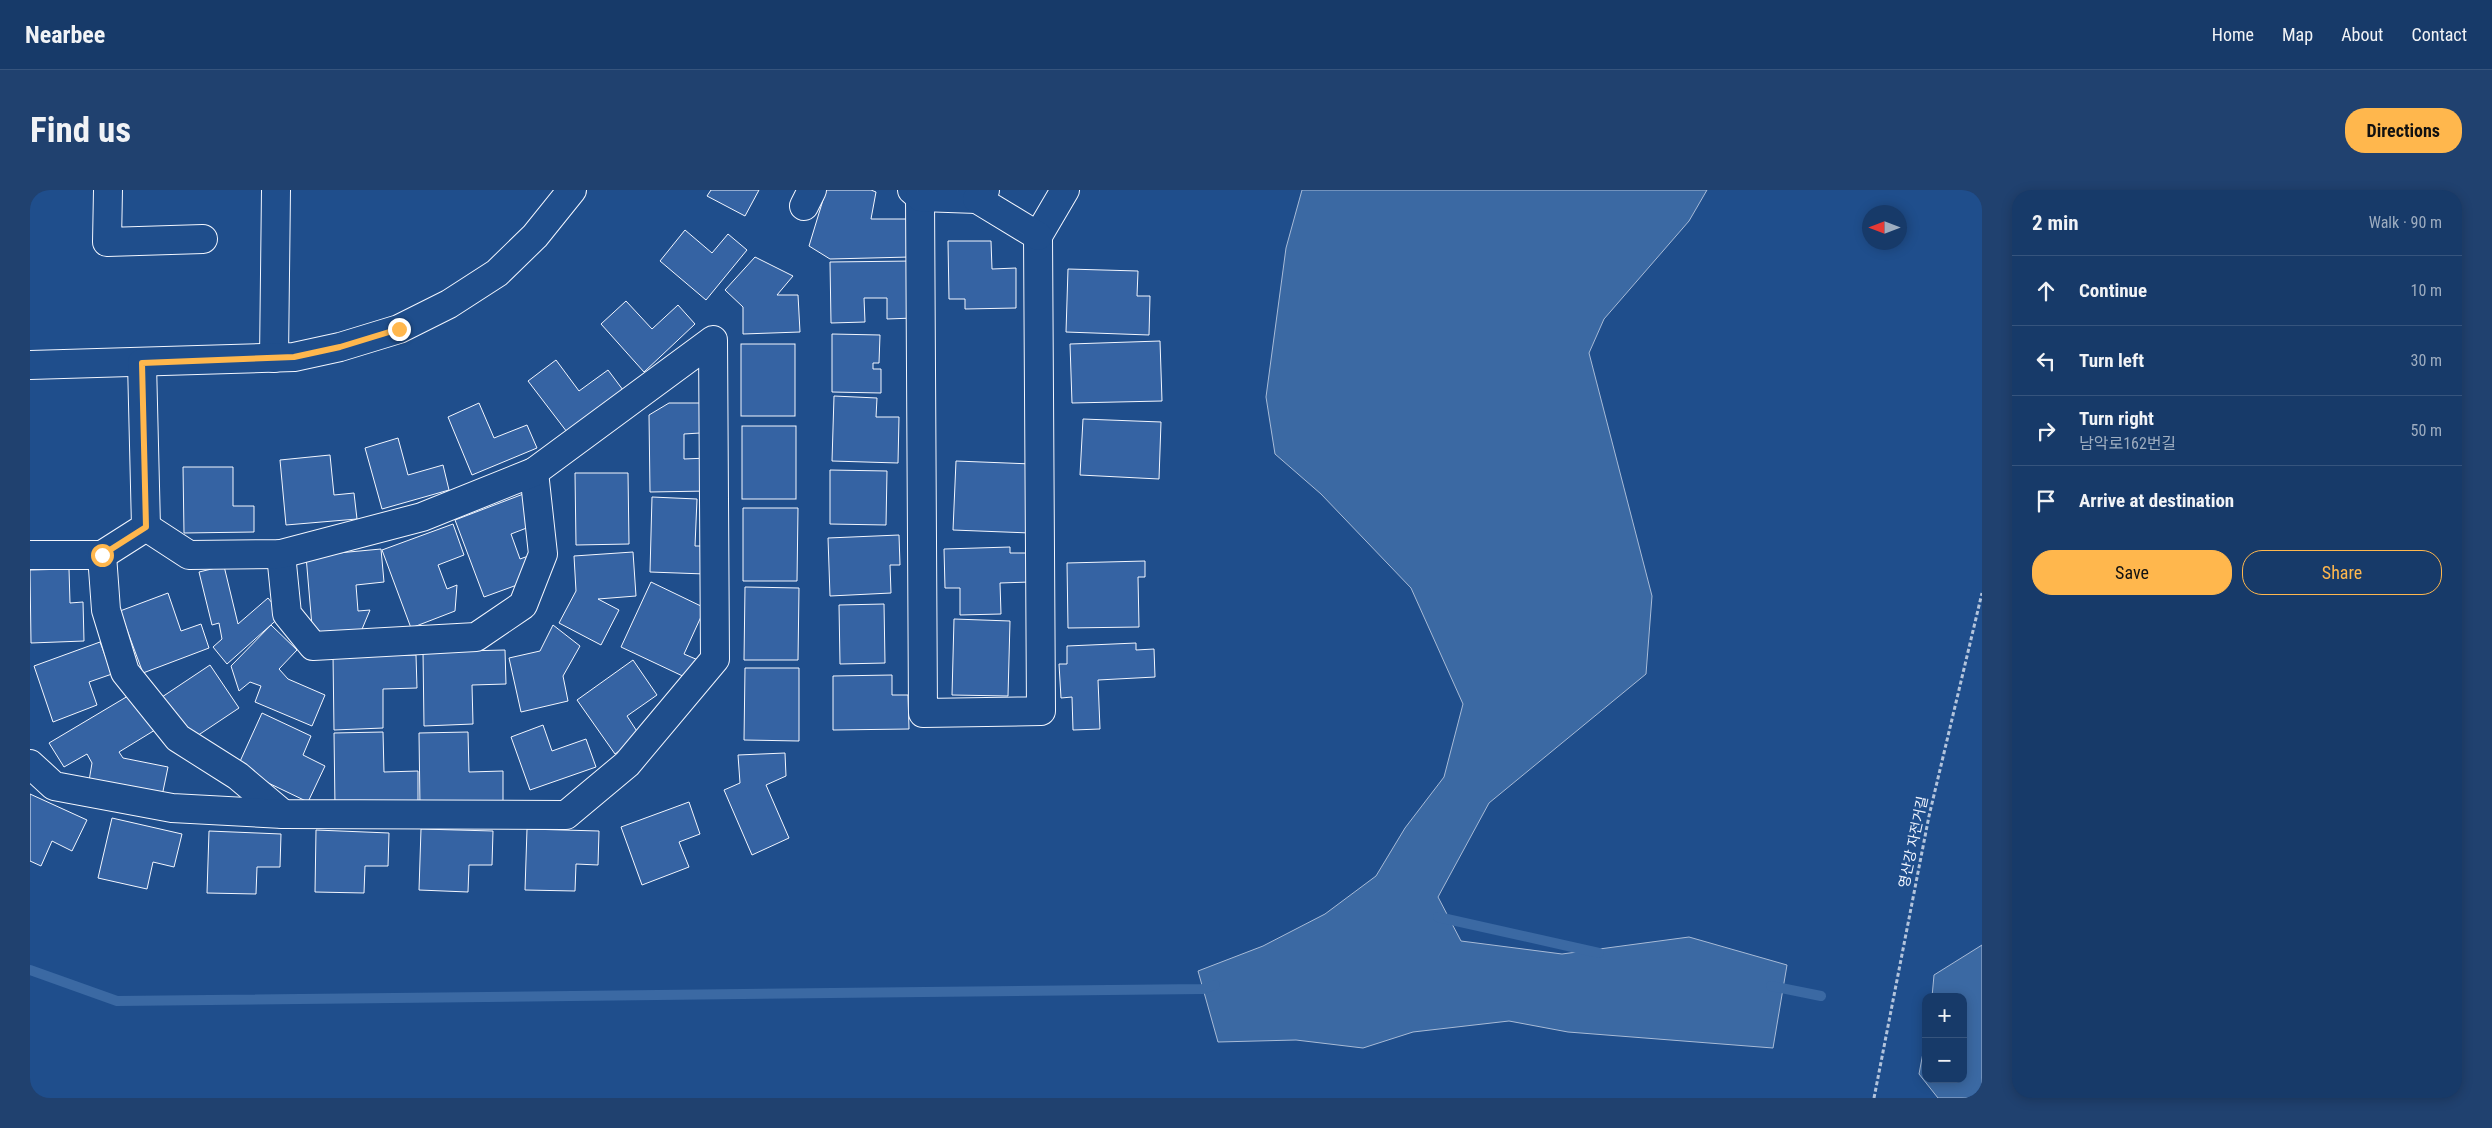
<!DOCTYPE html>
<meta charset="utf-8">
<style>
body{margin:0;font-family:"Roboto Condensed","Noto Sans KR",sans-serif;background:#20416f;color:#f1f3f6}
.controls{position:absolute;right:15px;bottom:15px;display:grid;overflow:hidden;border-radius:10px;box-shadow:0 2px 12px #0003}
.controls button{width:45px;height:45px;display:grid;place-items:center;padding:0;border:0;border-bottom:1px solid #36547d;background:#173a69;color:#f1f3f6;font:25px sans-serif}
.compass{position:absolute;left:1832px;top:15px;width:45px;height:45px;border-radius:50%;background:#173a69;box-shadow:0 2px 12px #0003;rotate:270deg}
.stop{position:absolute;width:15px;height:15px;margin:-11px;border:4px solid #ffb74d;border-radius:50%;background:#fff}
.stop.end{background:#ffb74d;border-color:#fff;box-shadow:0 1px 5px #0008}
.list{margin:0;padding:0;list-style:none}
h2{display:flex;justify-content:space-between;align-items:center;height:65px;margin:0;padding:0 20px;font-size:21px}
h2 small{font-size:16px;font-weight:400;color:#9eadc0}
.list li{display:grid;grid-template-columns:32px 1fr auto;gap:15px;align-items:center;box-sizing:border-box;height:70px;padding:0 20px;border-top:1px solid #36547d}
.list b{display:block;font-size:19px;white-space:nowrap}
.list p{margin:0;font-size:16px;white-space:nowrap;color:#9eadc0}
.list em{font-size:16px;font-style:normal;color:#9eadc0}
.actions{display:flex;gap:10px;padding:15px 20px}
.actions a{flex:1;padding:11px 0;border:1px solid #ffb74d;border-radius:20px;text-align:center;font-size:18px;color:#ffb74d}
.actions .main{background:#ffb74d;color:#111}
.icon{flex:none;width:28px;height:28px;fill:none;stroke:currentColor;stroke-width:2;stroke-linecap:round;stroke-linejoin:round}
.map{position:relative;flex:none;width:1952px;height:908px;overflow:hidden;border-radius:20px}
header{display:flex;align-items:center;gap:30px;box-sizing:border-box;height:70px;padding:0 25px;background:#173a69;border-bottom:1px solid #36547d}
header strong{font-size:24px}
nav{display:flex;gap:28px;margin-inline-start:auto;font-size:18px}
.intro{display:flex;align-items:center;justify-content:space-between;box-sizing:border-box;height:120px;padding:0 30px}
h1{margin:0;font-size:35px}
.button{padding:12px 22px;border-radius:20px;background:#ffb74d;color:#111;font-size:18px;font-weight:700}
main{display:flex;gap:30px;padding:0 30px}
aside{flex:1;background:#173a69;border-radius:20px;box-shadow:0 2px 12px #0003}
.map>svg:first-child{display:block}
.water{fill:#3b69a3;stroke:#a8bbd7}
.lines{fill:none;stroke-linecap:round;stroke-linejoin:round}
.stream{stroke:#3b69a3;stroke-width:10}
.building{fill:#3563a3;stroke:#f2f6ff}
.minor-casing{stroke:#f2f6ff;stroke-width:30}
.path{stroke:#b3c4dc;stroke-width:3;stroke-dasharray:4 2.5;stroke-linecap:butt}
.minor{stroke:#1f4e8c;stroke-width:28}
.route{stroke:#ffb74d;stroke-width:6}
.labels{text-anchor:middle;stroke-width:4;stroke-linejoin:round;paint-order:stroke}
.street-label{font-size:14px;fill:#f2f6ff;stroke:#1f4e8c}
</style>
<header>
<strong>Nearbee</strong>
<nav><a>Home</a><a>Map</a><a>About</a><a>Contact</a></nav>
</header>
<div class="intro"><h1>Find us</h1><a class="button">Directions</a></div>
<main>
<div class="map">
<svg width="1952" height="908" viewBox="0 0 1952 908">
<rect width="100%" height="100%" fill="#1f4e8c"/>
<g class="water">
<polygon points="1272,0 1677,0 1659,31 1574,129 1559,163 1622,406 1616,484 1459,613 1408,707 1431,751 1532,764 1659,747 1757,775 1743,858 1538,842 1479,831 1383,842 1333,858 1266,850 1188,852 1168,781 1233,756 1295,724 1346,686 1375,638 1414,587 1433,514 1381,398 1291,304 1245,264 1236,207 1256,58"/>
<polygon points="1952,755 1952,908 1908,908 1889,884 1896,847 1896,889 1933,889 1933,807 1902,807 1904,785"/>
</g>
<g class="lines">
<g class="stream">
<polyline points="1408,727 1569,763"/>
<polyline points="0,780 87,811 1173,799 1185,795"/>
<polyline points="1741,796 1791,806"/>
</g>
</g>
<g class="building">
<polygon points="681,0 729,0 715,26 677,6"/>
<polygon points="796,0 841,0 846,2 841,29 879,29 880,67 800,69 779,56"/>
<polygon points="655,40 682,63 698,44 717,60 676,110 630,71"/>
<polygon points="918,51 961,51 962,79 986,78 986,118 935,119 935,109 919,109"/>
<polygon points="725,67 763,86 747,105 768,105 770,142 713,144 713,117 695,100"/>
<polygon points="883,71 884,128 857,129 857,108 834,108 835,132 801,133 800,72"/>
<polygon points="1038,79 1108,81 1107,106 1120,106 1119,145 1036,142"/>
<polygon points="596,111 622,139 648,115 665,134 614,182 571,134"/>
<polygon points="802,144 850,145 849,173 843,173 843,179 851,179 851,203 802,202"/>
<polygon points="1130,151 1132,211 1042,213 1040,154"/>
<rect x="711" y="154" width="54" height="72"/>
<polygon points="526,170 549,201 578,180 593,200 537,242 498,191"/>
<polygon points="804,206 847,208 846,227 869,227 868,273 802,271"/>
<polygon points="449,213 464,248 497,235 507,258 442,285 418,227"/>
<polygon points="639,213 670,213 670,243 654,244 654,269 678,268 678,301 620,302 619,225"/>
<polygon points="1053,229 1131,232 1129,289 1050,285"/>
<rect x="712" y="236" width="54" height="73"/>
<polygon points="368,248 378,285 413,275 419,300 352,319 335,258"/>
<polygon points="300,265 304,305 324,303 327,329 256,335 250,270"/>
<polygon points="926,271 1002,274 1000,343 923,340"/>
<polygon points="153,277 203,277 203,316 224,316 224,342 154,343"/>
<polygon points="800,280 857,281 856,335 800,334"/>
<polygon points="545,283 598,283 599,354 546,355"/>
<polygon points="496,303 507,334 481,344 490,369 501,365 498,391 454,407 425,330"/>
<polygon points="622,307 667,309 665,356 676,356 675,384 620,382"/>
<polygon points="713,318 768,318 767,391 713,391"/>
<polygon points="423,334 434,365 408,375 417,399 427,395 425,421 381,438 352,360"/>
<polygon points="869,345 870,375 860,375 861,403 800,406 798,348"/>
<polygon points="980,357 980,363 1000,363 1000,392 970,393 971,424 930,425 930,398 915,398 914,359"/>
<polygon points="351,359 354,392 326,395 328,421 340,420 330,444 283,448 276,366"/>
<polygon points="603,362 606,406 568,409 589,420 571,455 529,433 546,401 544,366"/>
<polygon points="1115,371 1115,387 1108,387 1109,437 1038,438 1037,373"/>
<polygon points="194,376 208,434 238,408 252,425 197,474 183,457 192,449 189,433 182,435 169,382"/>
<polygon points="39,379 40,413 53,412 54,451 1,453 0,380"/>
<polygon points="621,392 675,418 654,464 668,470 659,489 591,457"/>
<polygon points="715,397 769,398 768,470 714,470"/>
<polygon points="138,403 151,441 171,434 179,458 113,483 90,421"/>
<polygon points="854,414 855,473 810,474 809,415"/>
<polygon points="924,429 980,431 978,506 922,505"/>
<polygon points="241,435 267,460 249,479 258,489 295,505 282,536 225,512 231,496 220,492 209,501 201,476"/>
<polygon points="523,435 550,456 533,486 538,511 491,522 479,468 510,461"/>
<polygon points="70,452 82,484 59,492 67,515 23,532 4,476"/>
<polygon points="1106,453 1106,460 1124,459 1125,487 1068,490 1070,539 1043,540 1042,507 1031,508 1029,474 1037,474 1037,456"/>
<polygon points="475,460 476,494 442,495 443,534 394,536 393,462"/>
<polygon points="386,465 387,498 353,499 353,538 304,540 303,466"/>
<polygon points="603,470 627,505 597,526 610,546 585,564 547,510"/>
<polygon points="180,475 209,518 161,550 132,507"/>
<polygon points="715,478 769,478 769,551 714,550"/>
<polygon points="862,485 862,505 878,505 879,539 803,540 803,486"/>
<polygon points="103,503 125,540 89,562 93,568 138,577 132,606 59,591 62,573 57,564 34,577 19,553"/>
<polygon points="232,523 281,546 273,565 295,576 278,612 207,578"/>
<polygon points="513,535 522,561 556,549 566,577 500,600 481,547"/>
<polygon points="353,542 354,582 388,581 388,615 305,617 304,543"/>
<polygon points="438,542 439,582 473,581 473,615 390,617 389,543"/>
<polygon points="755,563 756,586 736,595 759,648 722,665 694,600 710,593 708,565"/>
<polygon points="0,604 57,630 42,661 22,651 11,676 0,671"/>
<polygon points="659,612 670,644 649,652 659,677 612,695 591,637"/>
<polygon points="82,628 152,644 144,677 123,672 117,699 68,688"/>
<polygon points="391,639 463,641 462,675 439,675 438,702 389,700"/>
<polygon points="497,639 569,641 568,675 546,674 545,701 495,700"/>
<polygon points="286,640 359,643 358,676 335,676 334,703 285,702"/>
<polygon points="179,641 251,644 250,677 227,677 226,704 177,703"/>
</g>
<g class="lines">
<defs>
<g id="minor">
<polyline points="78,0 77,52 173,49"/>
<polyline points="882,0 890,7 893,523 1011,521 1008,46 1035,0"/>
<polyline points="890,7 947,9 955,0"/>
<polyline points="947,9 1008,46"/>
<polyline points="774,16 782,0"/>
<polyline points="244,168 246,0"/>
<polyline points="0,175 264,167 310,157 369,139 419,114 467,83 505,46 542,0"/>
<polyline points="251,364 257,424 283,456 446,447 493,415 513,364 504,282"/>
<polyline points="0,365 72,365 116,337 112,173"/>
<polyline points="72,365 76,420 95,482 148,548 208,586 253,624"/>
<polyline points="0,574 24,596 142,618 253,624 536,625 597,574 685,469 683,150 504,282 392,327 251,364 159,365 116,337"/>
</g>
</defs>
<use href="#minor" class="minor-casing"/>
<polyline class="path" points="1844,908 1899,626 1952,403"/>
<use href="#minor" class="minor"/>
</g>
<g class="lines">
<polyline class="route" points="72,365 116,337 112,173 264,167 310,157 369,139"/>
</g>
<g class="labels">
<g class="street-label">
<text transform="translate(1883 652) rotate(-78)" y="5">영산강 자전거길</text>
</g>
</g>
</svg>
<div class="controls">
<button>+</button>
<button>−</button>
</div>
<svg class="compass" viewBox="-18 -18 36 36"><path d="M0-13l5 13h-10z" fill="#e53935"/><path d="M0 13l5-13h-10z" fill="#9eadc0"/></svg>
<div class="stop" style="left:72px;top:365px"></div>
<div class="stop end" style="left:369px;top:139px"></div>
</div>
<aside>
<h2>2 min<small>Walk · 90 m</small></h2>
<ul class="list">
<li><svg class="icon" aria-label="ahead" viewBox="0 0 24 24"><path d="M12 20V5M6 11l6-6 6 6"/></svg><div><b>Continue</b></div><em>10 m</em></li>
<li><svg class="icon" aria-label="left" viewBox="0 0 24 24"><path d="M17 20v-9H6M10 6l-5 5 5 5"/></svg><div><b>Turn left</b></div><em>30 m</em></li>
<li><svg class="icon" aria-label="right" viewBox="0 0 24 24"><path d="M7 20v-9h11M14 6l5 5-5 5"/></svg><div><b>Turn right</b><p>남악로162번길</p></div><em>50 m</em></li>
<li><svg class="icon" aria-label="arrive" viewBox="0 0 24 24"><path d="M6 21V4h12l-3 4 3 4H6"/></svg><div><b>Arrive at destination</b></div></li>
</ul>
<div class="actions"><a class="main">Save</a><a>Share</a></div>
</aside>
</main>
